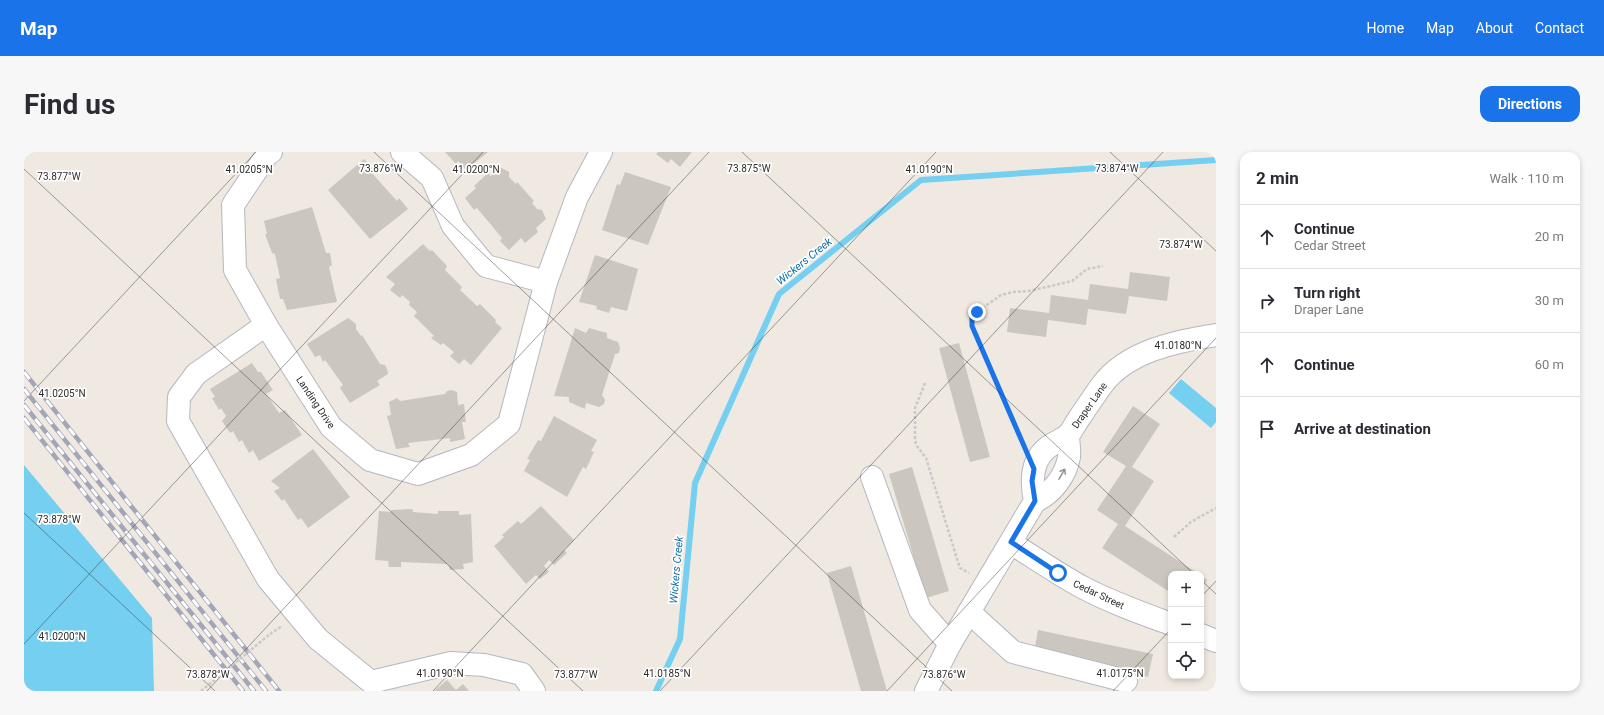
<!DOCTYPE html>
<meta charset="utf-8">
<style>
body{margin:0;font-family:Roboto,sans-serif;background:#f7f7f7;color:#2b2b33}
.controls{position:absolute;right:12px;bottom:12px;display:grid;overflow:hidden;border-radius:8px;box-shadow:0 2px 6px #0003}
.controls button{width:36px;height:36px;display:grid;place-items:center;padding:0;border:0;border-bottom:1px solid #e1e1e2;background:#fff;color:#2b2b33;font:20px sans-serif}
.stop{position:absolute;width:12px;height:12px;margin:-9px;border:3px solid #1a73e8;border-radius:50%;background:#fff}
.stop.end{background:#1a73e8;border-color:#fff;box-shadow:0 1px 4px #0008}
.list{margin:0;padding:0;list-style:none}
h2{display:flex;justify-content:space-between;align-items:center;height:52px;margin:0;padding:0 16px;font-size:17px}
h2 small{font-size:13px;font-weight:400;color:#7c7c81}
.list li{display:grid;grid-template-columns:26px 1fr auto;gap:12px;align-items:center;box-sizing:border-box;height:64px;padding:0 16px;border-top:1px solid #e1e1e2}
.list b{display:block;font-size:15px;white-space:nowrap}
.list p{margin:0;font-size:13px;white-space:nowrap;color:#7c7c81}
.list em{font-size:13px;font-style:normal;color:#7c7c81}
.icon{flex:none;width:22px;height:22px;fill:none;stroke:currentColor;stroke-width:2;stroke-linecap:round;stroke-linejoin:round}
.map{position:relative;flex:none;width:1192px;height:539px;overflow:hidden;border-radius:12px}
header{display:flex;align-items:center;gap:24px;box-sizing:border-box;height:56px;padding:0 20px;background:#1a73e8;color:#fff}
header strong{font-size:19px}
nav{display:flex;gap:22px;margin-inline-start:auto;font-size:14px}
.intro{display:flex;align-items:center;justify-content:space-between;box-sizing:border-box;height:96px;padding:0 24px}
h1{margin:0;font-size:28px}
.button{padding:10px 18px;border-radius:12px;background:#1a73e8;color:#fff;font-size:14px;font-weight:700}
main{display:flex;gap:24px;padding:0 24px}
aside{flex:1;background:#fff;border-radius:12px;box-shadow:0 2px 6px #0003}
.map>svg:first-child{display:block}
.water{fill:#75cff0}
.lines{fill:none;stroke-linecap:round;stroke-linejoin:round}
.stream{stroke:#75cff0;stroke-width:6}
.building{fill:#cbc7bf}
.minor-casing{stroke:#b4b7c1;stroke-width:24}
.path{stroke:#c9c9c9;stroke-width:2.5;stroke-dasharray:3 2;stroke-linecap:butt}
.minor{stroke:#fff;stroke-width:22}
.rail-casing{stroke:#a3a6b8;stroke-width:4.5}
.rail{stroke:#fff;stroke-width:3;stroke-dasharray:9;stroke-linecap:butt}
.path-bridge{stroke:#c9c9c9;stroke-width:2.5;stroke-dasharray:3 2;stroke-linecap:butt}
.oneway{stroke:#969696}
.route{stroke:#1a73e8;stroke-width:5}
.ticks{fill:none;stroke:#2e2e2e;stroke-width:1;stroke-opacity:0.45}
.labels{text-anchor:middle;stroke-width:3.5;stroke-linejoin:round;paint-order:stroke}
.street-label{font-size:10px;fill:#2e2e2e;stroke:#fff}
.water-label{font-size:11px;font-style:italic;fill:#0d6fa3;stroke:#fff}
.ticks-label{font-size:10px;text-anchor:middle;fill:#2e2e2e;stroke:#fff;stroke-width:3.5;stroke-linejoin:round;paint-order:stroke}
</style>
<header>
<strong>Map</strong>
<nav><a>Home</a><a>Map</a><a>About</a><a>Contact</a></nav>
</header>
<div class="intro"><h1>Find us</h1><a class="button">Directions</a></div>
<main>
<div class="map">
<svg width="1192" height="539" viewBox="0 0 1192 539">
<rect width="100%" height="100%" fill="#efe9e1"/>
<g class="water">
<polygon points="1157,227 1192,256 1192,270 1187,276 1145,241"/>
<polygon points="0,313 128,466 130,539 0,539"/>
</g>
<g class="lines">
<polyline class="stream" points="632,539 656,487 671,331 755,142 897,28 1192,8"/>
</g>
<g class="building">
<polygon points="421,0 464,0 442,18 434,9 432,12"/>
<polygon points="634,0 668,0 656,15 647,7 644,11 632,2"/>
<polygon points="340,7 349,17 346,19 373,49 375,46 384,57 346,87 304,38"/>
<polygon points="476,15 485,20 485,25 492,32 493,30 510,49 508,51 513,57 518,58 522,67 512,76 514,80 501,91 497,86 485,98 476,89 478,86 453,56 450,58 441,46 452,36 450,34 464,21 467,24"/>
<polygon points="601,20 647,35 624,93 578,78 593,32 596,33"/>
<polygon points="288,55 302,101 306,101 308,113 305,115 313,150 263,158 259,147 256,147 252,127 256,126 251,102 248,101 241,82 243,82 240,69"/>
<polygon points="399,92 406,99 408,98 423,114 421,118 438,135 436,138 453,154 456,152 472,168 471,170 478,176 447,213 440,207 435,212 426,204 430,200 419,191 417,193 407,186 410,184 390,164 393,160 385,153 386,150 378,143 376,146 366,138 371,132 362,125"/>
<polygon points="571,103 614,117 603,159 587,155 585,161 572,157 573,154 555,150"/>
<polygon points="1106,120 1146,125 1143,149 1105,144 1102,162 1064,157 1062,173 1024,168 1022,185 983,180 986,156 1025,161 1027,143 1064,148 1066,132 1104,137"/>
<polygon points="324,166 332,172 332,177 337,184 338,183 356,212 361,213 363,217 364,222 353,229 356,233 326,251 316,236 319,233 301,208 299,210 296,203 291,205 283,192"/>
<polygon points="551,176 562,181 565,176 583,181 583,186 594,190 596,196 595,201 591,202 578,243 581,248 580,252 575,255 562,251 561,257 545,250 545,245 530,244"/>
<polygon points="935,191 966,305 946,310 915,196"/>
<polygon points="228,211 234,220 237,220 249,238 242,242 255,261 261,258 278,283 235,309 229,298 225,301 218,288 215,290 209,279 206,281 198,269 202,264 197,256 195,258 188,246 191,245 186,237"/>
<polygon points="428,238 433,240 434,253 440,252 442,270 438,270 441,287 426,290 426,286 384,291 386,295 372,297 363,264 367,263 365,250 373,246 376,249 421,242 423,239"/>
<polygon points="1109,254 1136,272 1108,315 1130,329 1101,374 1175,422 1147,422 1147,441 1078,396 1094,372 1073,358 1102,314 1079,300"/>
<polygon points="530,264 573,288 567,299 570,300 562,317 559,315 543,345 500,319 506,308 503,307 514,288 517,289"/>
<polygon points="289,297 326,345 284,376 277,366 274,368 260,347 258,349 250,339 256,336 247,329"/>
<polygon points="888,315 925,439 902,446 865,322"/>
<polygon points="517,354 550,388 540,398 543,401 530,413 525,408 520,414 525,420 516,427 512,423 502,432 470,394 480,385 478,383 494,369 497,372"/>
<polygon points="388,357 389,360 414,362 414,359 435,359 435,363 447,362 449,410 439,412 440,417 426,418 424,412 377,410 377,415 365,415 364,409 351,408 355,359 367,360 367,358"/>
<polygon points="827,414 863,539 837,539 803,421"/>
<polygon points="1177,424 1183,428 1177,438"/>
<polygon points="1014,478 1129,502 1124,525 1010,500"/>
<polygon points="423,528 432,538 439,532 445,539 410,539"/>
</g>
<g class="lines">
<defs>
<g id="minor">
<polyline points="247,0 244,1 209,53 211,118 242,173 307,275 346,308 394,322 447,303 485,272 522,130 553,45 577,0"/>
<polyline points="378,0 408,26 429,74 462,114 522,130"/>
<polyline points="242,173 172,222 155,245 154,269 244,427 294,487 347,530 427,511 460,513 498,522 510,539"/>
<polyline points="848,325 896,458 926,492"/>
<path d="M1011 349C1028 342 1042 323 1045 305 1046 298 1044 290 1044 283"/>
<path d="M987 391C1011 406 1034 422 1058 435 1086 450 1117 461 1147 472"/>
<polyline points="945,460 989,500 1102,529"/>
<polyline points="1177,483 1192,489"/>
<path d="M902 539 926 492 1011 349C1007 330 1007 309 1023 296 1029 291 1038 288 1044 283 1048 279 1051 272 1054 268 1062 256 1070 244 1078 233 1103 199 1153 189 1192 183"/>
</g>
</defs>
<use href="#minor" class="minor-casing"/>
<g class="path">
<polyline points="901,231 891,256 891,286 892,293 902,306 934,410 936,416 945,421"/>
<polyline points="999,291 948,175 948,167 953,160 977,143 989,140 1005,139 1048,129 1063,117 1079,114"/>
<polyline points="1150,385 1167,370 1192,356"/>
<polyline points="246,482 258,474"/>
</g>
<use href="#minor" class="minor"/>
<defs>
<g id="rail">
<polyline points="0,220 255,539"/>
<polyline points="0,237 242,539"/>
<polyline points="0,253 230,539"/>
<polyline points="0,266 219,539"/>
</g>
</defs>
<use href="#rail" class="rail-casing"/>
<use href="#rail" class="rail"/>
<polyline class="path-bridge" points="177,539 246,482"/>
</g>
<defs><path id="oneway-shaft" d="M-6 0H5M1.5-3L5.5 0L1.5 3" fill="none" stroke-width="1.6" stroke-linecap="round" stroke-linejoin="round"/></defs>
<use class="oneway" href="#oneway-shaft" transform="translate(1038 322) rotate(-60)"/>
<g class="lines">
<polyline class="route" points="953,160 948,166 948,174 1010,317 1008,329 1011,349 987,390 1034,421"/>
</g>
<path class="ticks" d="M350 0 928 539M718 0 1170 422M1086 0 1192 99M0 6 5 0M0 17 559 539M0 249 232 0M0 361 191 539M1177 428 1192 442M1177 445 1192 429M0 492 459 0M183 539 685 0M409 539 912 0M636 539 1139 0M863 539 1192 186M1089 539 1147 477"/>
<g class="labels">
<g class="street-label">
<text transform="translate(292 250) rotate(56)" y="4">Landing Drive</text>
<text transform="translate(1065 253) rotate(-55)" y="4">Draper Lane</text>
<text transform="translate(1075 442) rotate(25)" y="4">Cedar Street</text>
</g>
<g class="water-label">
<text transform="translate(780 109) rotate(-39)" y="4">Wickers Creek</text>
<text transform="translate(652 418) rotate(-85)" y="4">Wickers Creek</text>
</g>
</g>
<g class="ticks-label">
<text x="1093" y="20">73.874°W</text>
<text x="357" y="20">73.876°W</text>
<text x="725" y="20">73.875°W</text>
<text x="225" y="21">41.0205°N</text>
<text x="452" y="21">41.0200°N</text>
<text x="905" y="21">41.0190°N</text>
<text x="35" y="28">73.877°W</text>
<text x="1157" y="96">73.874°W</text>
<text x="1154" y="197">41.0180°N</text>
<text x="38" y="245">41.0205°N</text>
<text x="35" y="371">73.878°W</text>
<text x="38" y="488">41.0200°N</text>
<text x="416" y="525">41.0190°N</text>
<text x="643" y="525">41.0185°N</text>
<text x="1096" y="525">41.0175°N</text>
<text x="184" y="526">73.878°W</text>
<text x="552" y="526">73.877°W</text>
<text x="920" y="526">73.876°W</text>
</g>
</svg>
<div class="controls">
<button>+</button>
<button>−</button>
<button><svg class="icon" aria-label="locate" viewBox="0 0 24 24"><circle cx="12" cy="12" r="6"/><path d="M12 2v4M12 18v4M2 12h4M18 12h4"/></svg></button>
</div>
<div class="stop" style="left:1034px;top:421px"></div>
<div class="stop end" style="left:953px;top:160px"></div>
</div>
<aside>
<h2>2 min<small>Walk · 110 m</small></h2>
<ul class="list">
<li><svg class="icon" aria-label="ahead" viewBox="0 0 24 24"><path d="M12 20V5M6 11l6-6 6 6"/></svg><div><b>Continue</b><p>Cedar Street</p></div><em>20 m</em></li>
<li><svg class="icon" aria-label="right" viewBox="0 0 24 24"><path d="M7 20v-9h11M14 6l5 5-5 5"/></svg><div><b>Turn right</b><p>Draper Lane</p></div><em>30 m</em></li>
<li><svg class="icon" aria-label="ahead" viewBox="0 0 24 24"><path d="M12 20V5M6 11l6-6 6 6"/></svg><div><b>Continue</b></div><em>60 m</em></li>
<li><svg class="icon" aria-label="arrive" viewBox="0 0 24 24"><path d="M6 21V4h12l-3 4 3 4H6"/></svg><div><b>Arrive at destination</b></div></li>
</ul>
</aside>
</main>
